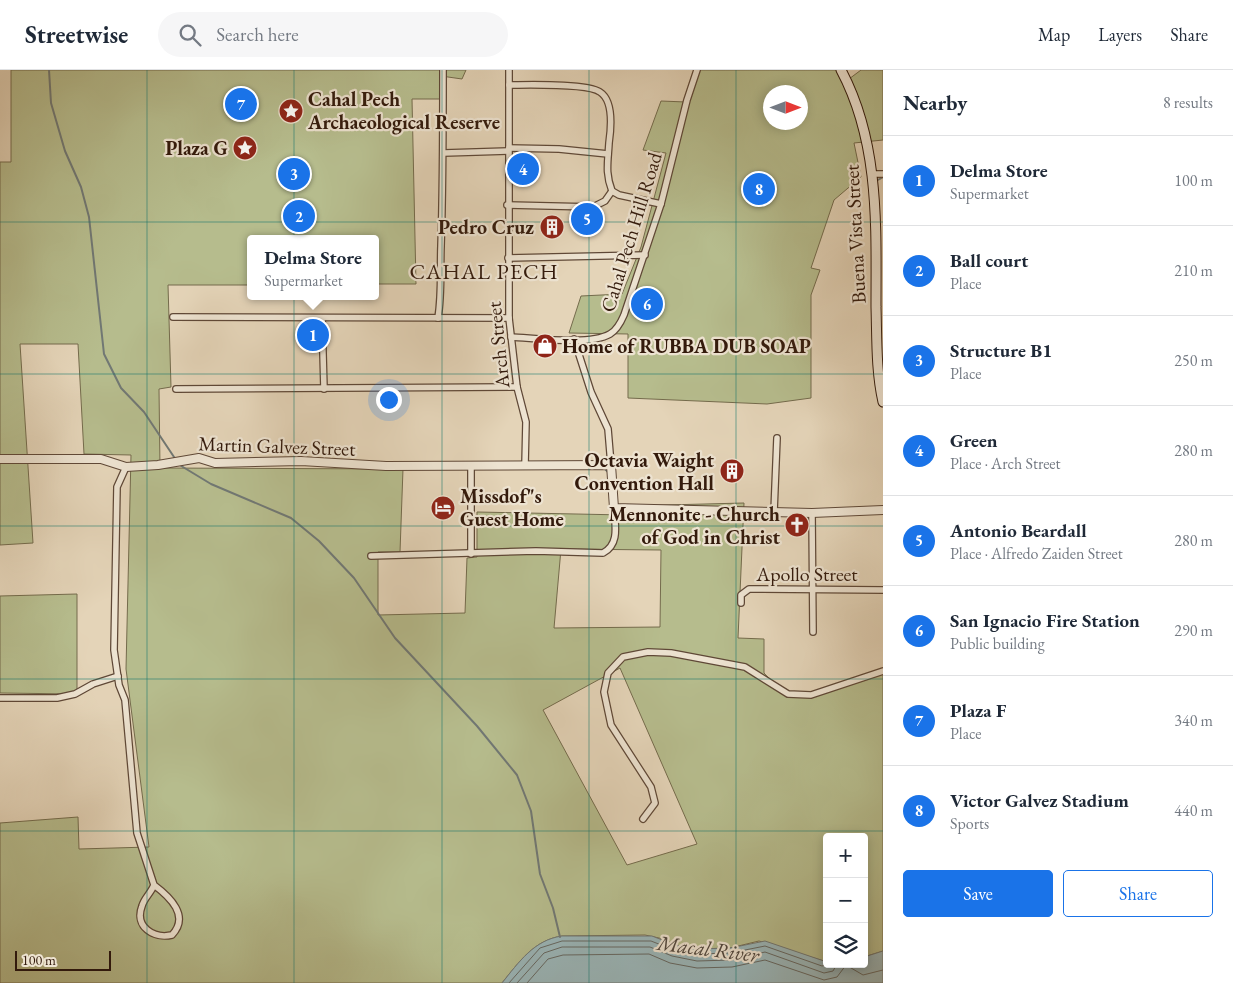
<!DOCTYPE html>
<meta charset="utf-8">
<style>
body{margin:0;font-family:"EB Garamond",serif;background:#f6f6f7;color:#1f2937}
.controls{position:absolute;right:15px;bottom:15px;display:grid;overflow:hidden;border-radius:5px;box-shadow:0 2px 12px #0003}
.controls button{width:45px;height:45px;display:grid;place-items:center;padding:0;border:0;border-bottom:1px solid #e0e1e3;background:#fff;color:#1f2937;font:25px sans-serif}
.compass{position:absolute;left:763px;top:15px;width:45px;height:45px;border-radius:50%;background:#fff;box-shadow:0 2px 12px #0003;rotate:90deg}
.scale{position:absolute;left:15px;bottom:12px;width:96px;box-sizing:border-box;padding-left:5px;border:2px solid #331a0c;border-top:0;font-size:14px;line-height:18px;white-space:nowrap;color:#331a0c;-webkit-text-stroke:4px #ede3d1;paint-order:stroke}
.you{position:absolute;left:388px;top:329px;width:18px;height:18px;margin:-12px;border:4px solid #fff;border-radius:50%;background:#1a73e8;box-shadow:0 0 0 8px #1a73e833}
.badge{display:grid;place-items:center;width:32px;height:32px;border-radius:50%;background:#1a73e8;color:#fff;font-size:16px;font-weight:700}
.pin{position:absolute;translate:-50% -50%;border:2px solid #fff;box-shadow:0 1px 5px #0006}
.popup{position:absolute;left:247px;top:165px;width:132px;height:65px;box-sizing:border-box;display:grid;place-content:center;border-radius:5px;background:#fff;filter:drop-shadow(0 1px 4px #0005);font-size:16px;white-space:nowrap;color:#747a83}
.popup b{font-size:19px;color:#1f2937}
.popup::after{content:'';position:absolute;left:50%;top:100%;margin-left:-10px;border:10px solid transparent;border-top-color:#fff}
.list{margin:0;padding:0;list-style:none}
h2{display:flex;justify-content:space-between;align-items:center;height:65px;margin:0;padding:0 20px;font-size:21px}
h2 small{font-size:16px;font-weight:400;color:#747a83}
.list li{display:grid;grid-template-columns:32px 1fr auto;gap:15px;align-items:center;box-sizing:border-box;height:90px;padding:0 20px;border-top:1px solid #e0e1e3}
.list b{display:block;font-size:19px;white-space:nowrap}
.list p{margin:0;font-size:16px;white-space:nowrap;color:#747a83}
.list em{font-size:16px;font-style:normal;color:#747a83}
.actions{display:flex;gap:10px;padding:15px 20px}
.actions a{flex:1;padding:11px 0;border:1px solid #1a73e8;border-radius:5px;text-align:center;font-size:18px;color:#1a73e8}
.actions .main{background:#1a73e8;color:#fff}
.icon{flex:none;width:28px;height:28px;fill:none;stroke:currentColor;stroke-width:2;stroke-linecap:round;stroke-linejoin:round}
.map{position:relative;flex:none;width:883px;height:913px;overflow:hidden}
header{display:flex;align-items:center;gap:30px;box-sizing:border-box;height:70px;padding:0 25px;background:#fff;border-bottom:1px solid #e0e1e3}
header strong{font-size:24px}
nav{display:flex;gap:28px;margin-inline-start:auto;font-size:18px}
.search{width:350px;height:45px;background:#f6f6f7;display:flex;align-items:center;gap:12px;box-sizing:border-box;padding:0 18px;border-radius:28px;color:#747a83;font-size:19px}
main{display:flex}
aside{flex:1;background:#fff}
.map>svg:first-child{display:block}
.green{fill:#b6bc8d;stroke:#746b4c;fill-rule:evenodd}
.water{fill:#9ab6b9;stroke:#717874}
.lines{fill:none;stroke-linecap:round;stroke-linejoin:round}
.shore{stroke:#666862;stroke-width:1}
.stream{stroke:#717874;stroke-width:2}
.minor-casing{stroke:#5f4837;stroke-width:8}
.tertiary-casing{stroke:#5f4837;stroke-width:10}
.secondary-casing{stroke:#331a0c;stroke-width:11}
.minor{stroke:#ede3d1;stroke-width:5.5}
.tertiary{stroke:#ede3d1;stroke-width:8}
.secondary{stroke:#ede3d1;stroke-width:9}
.grid{fill:none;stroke:#0f766e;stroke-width:1;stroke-opacity:0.55}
.labels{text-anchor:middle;stroke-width:4.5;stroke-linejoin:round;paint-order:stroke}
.poi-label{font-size:20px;font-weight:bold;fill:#331a0c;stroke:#ede3d1;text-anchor:end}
.street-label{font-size:20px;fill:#331a0c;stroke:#ede3d1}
.water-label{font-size:21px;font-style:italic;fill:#524940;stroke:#ede3d1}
.quarter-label{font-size:22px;letter-spacing:1px;fill:#331a0c;stroke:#ede3d1}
</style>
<header>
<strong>Streetwise</strong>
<div class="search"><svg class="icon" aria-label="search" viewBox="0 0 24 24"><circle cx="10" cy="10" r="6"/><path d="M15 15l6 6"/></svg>Search here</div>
<nav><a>Map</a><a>Layers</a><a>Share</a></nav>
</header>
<main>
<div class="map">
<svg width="883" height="913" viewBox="0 0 883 913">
<rect width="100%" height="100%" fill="#e4d4b8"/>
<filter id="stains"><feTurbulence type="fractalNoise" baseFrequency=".004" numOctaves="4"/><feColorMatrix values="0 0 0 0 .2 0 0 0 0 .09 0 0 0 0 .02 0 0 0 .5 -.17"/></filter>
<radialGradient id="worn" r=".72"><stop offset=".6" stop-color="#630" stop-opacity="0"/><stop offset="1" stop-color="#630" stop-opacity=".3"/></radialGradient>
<g class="green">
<path d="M11 0H466L462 9 441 6 440 29H412L416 214H376V169H250V215H168L171 317 159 319 160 398 403 399 400 482H378V545L465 543 467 488 477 487V442L625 445 626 436 744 433 738 568 764 569V603L782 622 812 623 883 601V881L864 887V767H827V892L759 871 730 878 697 879 685 878 659 868 645 865 562 866C534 870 519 892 502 913H0V753L78 747 79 779 149 777 126 599 131 385 84 384 78 274H20L33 473 0 475V92H11ZM561 479 661 480 660 557 554 558ZM620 598 697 774 627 795 543 640Z"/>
<path d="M695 0H844L849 9 861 0H883V70L854 73 861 107 834 130 811 198 820 200 811 225V328L767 334 628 328V264L569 263 581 226 622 224 641 177 666 83 643 80 661 31 686 32ZM770 22H800V52H770Z"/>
<polygon points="77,524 77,624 0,623 0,526"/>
</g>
<path class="water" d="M562 866H652L675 875 697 879 730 878 765 871 827 892V894H864V887L883 881V913H502C519 892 534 870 562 866Z"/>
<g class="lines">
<g class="shore">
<polyline points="509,913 540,878 562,871 651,871 674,880 697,884 730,883 765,876 822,896 830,894"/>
<polyline points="517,913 544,883 562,877 650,877 672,886 697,891 731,890 765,882 824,903 833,901 837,894"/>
<polyline points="527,913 548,889 563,885 649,884 670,893 697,898 732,897 765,890 824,910 837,907 846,895 863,905 883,900"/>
</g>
<g class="stream">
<polyline points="49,0 51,33 65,81 81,117 89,147 104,284 121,318 144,342 176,390"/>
<polyline points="876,111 883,107"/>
<polyline points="178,394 211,414 291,448 319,471 354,508 395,568 477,656 517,705 531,741 540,804 553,838 560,867"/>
<polyline points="541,399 605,399 608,402"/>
</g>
<defs>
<g id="minor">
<polyline points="509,0 509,248 517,317 526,352 525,395"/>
<path d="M509 15C527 15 587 13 600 22 614 31 611 59 609 73 608 92 605 103 612 121L619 125 661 134"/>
<polyline points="509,78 559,79 608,84"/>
<polyline points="444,83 508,81"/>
<polyline points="872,104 883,104"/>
<polyline points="507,135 593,137 605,131 612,121"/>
<polyline points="508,188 645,185"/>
<polyline points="173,247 509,248"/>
<polyline points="322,248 324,319"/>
<path d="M438 248C442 223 440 201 441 176 443 117 443 59 443 0"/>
<path d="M511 267C535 268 589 276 610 264 617 260 621 252 624 245L661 134 687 30 697 0"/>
<polyline points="574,269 591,322 608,359 611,395"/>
<polyline points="176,319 517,317"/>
<polyline points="471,395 471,484"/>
<path d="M126 397 117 417 114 580 119 615 125 630 137 763 154 815C151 823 144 828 142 836 134 857 154 869 172 865 190 846 170 827 154 815"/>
<polyline points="774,442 777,368"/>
<polyline points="812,443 813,562"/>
<path d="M371 486 536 481 603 483C620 474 615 455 614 438"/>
<polyline points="741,533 741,525 749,519 883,520"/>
<polyline points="0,628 57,628 75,624 93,614 118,606"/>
<polyline points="643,749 655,733 651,717 611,655 604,622 608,603 623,587 648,582 671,583 745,597 788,624 811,625 883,601"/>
</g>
<polyline id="tertiary" points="0,389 101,389 126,397 158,395 199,388 215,393 301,391 386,396 611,395 614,438 812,443 883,440"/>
<path id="secondary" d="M841 0C880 73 876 157 876 237 877 269 876 301 883 332"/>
</defs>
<use href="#minor" class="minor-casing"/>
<use href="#tertiary" class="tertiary-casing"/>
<use href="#secondary" class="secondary-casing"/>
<use href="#minor" class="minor"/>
<use href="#tertiary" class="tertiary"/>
<use href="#secondary" class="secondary"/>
</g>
<path class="grid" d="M147 0V913M294 0V913M442 0V913M589 0V913M736 0V913M0 152H883M0 304H883M0 456H883M0 609H883M0 761H883"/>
<defs>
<symbol id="sight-disc" viewBox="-11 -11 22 22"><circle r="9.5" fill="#8f2418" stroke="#ede3d1"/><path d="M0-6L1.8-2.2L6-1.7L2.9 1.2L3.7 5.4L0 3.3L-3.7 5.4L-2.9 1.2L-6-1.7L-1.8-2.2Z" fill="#fff"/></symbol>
<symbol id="building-disc" viewBox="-11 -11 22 22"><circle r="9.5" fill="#8f2418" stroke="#ede3d1"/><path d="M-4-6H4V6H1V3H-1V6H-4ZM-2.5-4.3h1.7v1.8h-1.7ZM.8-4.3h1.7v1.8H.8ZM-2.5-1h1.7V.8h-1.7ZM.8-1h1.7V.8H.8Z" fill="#fff"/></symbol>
<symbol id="shop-disc" viewBox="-11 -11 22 22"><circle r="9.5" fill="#8f2418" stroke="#ede3d1"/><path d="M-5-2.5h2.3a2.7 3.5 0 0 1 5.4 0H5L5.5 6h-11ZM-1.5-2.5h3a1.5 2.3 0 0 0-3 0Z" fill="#fff"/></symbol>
<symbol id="hotel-disc" viewBox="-11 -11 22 22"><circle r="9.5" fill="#8f2418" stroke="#ede3d1"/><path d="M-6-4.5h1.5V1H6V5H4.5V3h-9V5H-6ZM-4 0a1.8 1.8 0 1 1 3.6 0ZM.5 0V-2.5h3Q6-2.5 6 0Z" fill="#fff"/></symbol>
<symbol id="church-disc" viewBox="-11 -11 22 22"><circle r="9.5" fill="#8f2418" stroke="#ede3d1"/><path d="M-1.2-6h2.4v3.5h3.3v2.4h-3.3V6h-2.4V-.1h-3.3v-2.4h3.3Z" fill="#fff"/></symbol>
</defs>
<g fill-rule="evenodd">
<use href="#sight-disc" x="277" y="27" width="28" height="28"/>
<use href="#sight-disc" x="231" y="64" width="28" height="28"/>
<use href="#building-disc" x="538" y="143" width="28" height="28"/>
<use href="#shop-disc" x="531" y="262" width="28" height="28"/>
<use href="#building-disc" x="718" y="387" width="28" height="28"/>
<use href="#hotel-disc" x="429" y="424" width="28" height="28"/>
<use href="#church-disc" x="783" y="441" width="28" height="28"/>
</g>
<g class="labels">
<g class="poi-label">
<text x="308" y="36" text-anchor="start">Cahal Pech<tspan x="308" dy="23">Archaeological Reserve</tspan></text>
<text x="228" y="85">Plaza G</text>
<text x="534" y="164">Pedro Cruz</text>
<text x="562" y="283" text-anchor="start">Home of RUBBA DUB SOAP</text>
<text x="714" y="397">Octavia Waight<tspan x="714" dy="23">Convention Hall</tspan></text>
<text x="460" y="433" text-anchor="start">Missdof"s<tspan x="460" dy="23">Guest Home</tspan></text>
<text x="780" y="451">Mennonite - Church<tspan x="780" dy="23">of God in Christ</tspan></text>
</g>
<g class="street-label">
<text transform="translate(631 162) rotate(-73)" y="7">Cahal Pech Hill Road</text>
<text transform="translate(855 164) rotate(-93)" y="7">Buena Vista Street</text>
<text transform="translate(498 275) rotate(-96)" y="7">Arch Street</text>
<text transform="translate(277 376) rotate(2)" y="7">Martin Galvez Street</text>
<text x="807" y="511">Apollo Street</text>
</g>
<g class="water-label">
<text transform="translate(708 879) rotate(7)" y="7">Macal River</text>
</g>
<g class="quarter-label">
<text x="484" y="209">CAHAL PECH</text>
</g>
</g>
<rect width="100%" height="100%" filter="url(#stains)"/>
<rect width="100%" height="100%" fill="url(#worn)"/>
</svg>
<div class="controls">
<button>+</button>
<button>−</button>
<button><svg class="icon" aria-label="layers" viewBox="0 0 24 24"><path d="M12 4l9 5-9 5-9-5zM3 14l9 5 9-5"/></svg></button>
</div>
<svg class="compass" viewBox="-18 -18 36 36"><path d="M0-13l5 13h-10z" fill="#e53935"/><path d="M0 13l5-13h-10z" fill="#747a83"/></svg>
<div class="scale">100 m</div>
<div class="you"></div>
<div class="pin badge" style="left:313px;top:265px">1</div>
<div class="popup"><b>Delma Store</b>Supermarket</div>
<div class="pin badge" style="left:299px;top:146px">2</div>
<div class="pin badge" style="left:294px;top:104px">3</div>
<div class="pin badge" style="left:523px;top:99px">4</div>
<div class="pin badge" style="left:587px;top:149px">5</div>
<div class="pin badge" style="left:647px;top:234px">6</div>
<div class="pin badge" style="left:241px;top:34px">7</div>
<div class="pin badge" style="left:759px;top:119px">8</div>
</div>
<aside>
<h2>Nearby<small>8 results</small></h2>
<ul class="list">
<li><span class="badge">1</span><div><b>Delma Store</b><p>Supermarket</p></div><em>100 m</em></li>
<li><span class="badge">2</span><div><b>Ball court</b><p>Place</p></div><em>210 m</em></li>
<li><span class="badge">3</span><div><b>Structure B1</b><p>Place</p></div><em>250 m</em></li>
<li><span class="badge">4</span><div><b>Green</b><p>Place · Arch Street</p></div><em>280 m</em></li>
<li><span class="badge">5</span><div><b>Antonio Beardall</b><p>Place · Alfredo Zaiden Street</p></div><em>280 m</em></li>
<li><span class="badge">6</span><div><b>San Ignacio Fire Station</b><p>Public building</p></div><em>290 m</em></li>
<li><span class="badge">7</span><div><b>Plaza F</b><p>Place</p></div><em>340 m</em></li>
<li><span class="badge">8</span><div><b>Victor Galvez Stadium</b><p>Sports</p></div><em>440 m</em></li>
</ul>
<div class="actions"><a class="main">Save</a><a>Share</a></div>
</aside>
</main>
